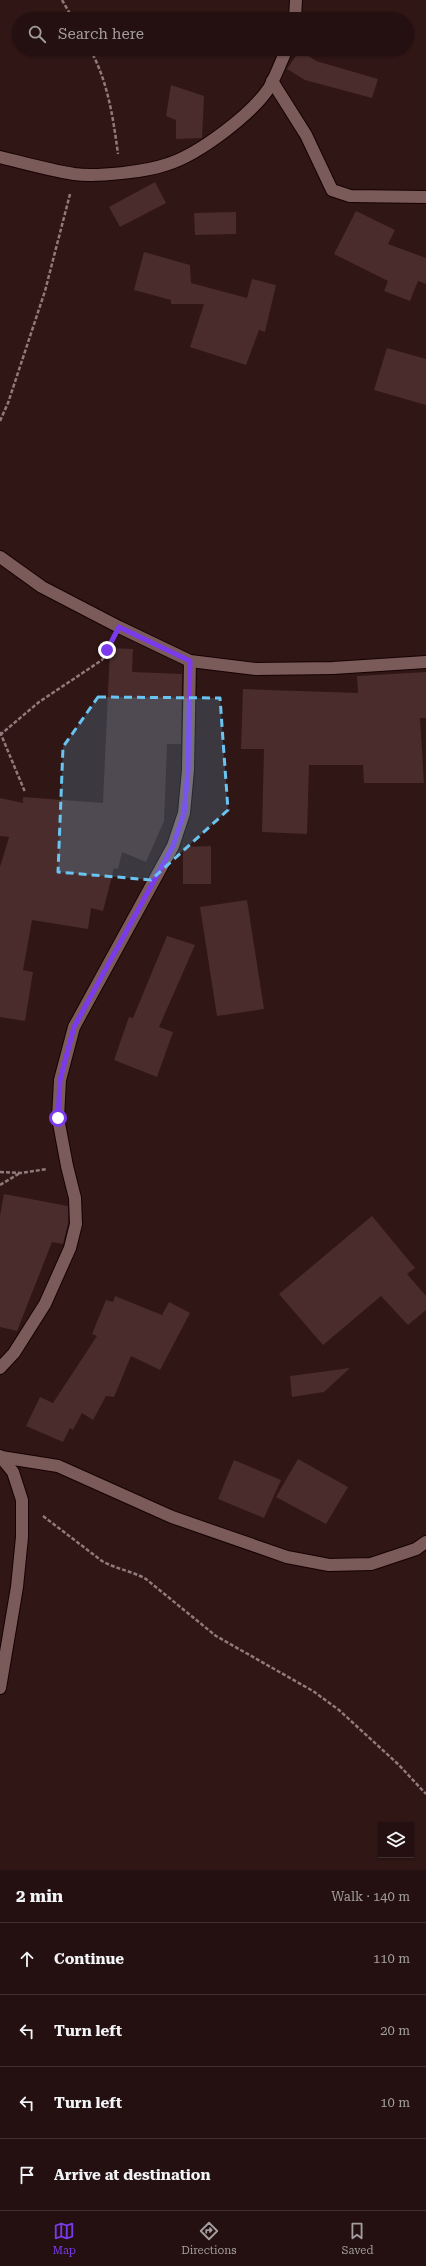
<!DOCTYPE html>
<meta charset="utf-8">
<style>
body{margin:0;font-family:"Roboto Serif",serif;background:#301e1e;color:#f1f3f6}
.controls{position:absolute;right:12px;bottom:12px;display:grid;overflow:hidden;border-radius:0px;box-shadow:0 1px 3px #0004}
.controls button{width:36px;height:36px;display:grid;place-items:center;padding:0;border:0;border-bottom:1px solid #413030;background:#241010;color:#f1f3f6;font:20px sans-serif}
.stop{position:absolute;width:12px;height:12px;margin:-9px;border:3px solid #7c3aed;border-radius:50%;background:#fff}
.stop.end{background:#7c3aed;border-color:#fff;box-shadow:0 1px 4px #0008}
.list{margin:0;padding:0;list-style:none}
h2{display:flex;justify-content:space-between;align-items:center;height:52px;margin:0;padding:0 16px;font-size:17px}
h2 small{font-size:13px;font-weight:400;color:#a39d9f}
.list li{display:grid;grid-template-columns:26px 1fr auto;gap:12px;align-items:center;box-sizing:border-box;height:72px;padding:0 16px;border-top:1px solid #413030}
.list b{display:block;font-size:15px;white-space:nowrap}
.list em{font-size:13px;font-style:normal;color:#a39d9f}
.icon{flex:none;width:22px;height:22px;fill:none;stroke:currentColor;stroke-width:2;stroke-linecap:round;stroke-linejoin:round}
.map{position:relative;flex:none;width:426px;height:1870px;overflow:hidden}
.search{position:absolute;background:#241010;box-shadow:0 1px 3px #0004;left:12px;right:12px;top:12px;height:44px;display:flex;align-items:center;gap:10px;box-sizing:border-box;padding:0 14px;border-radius:22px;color:#a39d9f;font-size:15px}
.sheet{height:340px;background:#241010}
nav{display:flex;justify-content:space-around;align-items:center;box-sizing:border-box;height:56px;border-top:1px solid #413030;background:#241010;font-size:11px;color:#a39d9f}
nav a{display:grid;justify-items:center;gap:2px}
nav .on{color:#7c3aed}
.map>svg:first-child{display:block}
.building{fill:#492c2b}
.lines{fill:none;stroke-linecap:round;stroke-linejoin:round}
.street-casing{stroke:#160203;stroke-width:14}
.path{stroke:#917b7a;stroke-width:2.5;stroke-dasharray:4 2;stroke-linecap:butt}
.street{stroke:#7b5b59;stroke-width:12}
.route{stroke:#7c3aed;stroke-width:5}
.marked{fill:#69c4f1;fill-opacity:0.2;stroke:#69c4f1;stroke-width:3;stroke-dasharray:8 5;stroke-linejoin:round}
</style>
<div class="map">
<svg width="426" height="1870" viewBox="0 0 426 1870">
<rect width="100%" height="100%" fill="#301615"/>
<g class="building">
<polygon points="300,50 316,61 378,79 372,98 305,80 287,69"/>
<polygon points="171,85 204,96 202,138 176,139 176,120 166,116"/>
<polygon points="155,182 166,203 120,227 109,207"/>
<polygon points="356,211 395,230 388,244 426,258 426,284 418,281 410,301 384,291 388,281 334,254"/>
<polygon points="236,212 236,234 195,235 194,213"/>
<polygon points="144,252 190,265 191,283 247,298 252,279 276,285 265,332 259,330 246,365 190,347 204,304 171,304 171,300 134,290"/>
<polygon points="387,348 426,359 426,405 374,390"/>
<polygon points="110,648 133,649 132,672 182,674 181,744 167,744 164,821 146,862 122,852 118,869 114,868 103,911 91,908 88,929 32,920 23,970 33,972 25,1021 0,1017 0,867 9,837 0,836 0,798 23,803 23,797 103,803"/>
<polygon points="426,672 426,718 420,718 424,783 364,783 363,765 309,765 307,834 262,832 264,749 241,749 243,689 358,693 357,676"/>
<polygon points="211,846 211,884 183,884 183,847"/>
<polygon points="247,900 264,1009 217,1016 200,907"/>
<polygon points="167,936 195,945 159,1027 173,1032 157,1077 114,1060 129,1017 133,1018"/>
<polygon points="4,1194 68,1206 68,1223 63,1244 52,1242 17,1331 0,1327 0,1216"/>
<polygon points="372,1216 415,1268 407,1274 426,1296 426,1310 408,1325 381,1296 323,1345 279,1294"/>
<polygon points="115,1296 162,1315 169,1302 190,1313 160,1370 131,1356 114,1397 106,1396 93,1420 82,1413 73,1430 70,1428 63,1442 26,1426 40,1397 53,1403 97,1336 92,1334 106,1300 113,1302"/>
<polygon points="350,1368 324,1392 292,1397 290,1376"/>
<polygon points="298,1459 348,1487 326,1524 276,1497"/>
<polygon points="234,1460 281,1480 264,1518 218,1499"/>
</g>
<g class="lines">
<defs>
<g id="street">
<polyline points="295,19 296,0"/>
<polyline points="272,81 306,135 332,190 350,196 426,197"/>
<path d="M0 157C24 163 49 170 74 174 97 177 146 172 168 164 199 154 251 115 269 88 276 76 281 61 287 49"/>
<polyline points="0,557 42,587 119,627 190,661 256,669 333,668 426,662"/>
<polyline points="0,1368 14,1353 45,1304 70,1248 76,1224 75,1198 67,1166 58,1118 60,1080 74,1027 173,846 184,813 188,770 190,661"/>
<polyline points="0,1456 13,1472 22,1500 22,1537 17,1587 0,1688"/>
<polyline points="1,1457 58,1466 172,1517 287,1557 329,1565 371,1564 416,1549 426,1542"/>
</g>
</defs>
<use href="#street" class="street-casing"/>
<g class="path">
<polyline points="62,0 73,19"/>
<path d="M90 49C108 82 113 117 118 154"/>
<polyline points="0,421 8,403 45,291 70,194"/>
<polyline points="0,732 25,792"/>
<polyline points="0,735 39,702 102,660 110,646"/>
<polyline points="0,1172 21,1173 47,1169"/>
<polyline points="0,1185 20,1173"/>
<path d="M43 1516 102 1561C116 1569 132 1571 146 1579L216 1636 313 1691 339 1710 399 1765 426 1794"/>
</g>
<use href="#street" class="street"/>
</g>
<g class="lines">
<polyline class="route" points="58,1118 60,1080 74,1027 173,846 184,813 188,770 190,661 119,627 107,650"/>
</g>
<path class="marked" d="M98 697 220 698 228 810 151 880 58 872 63 747Z"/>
</svg>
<div class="controls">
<button><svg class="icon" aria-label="layers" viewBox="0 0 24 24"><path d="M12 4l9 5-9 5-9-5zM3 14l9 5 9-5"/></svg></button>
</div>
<div class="stop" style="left:58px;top:1118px"></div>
<div class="stop end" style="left:107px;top:650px"></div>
<div class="search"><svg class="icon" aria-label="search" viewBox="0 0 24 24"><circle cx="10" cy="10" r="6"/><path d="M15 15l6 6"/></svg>Search here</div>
</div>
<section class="sheet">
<h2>2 min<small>Walk · 140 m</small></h2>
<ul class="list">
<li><svg class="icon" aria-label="ahead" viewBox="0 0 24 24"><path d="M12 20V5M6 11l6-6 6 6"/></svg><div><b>Continue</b></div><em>110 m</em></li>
<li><svg class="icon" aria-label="left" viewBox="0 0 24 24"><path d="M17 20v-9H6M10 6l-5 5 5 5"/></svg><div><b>Turn left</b></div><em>20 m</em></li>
<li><svg class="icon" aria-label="left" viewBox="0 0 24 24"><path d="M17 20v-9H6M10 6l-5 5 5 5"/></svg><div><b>Turn left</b></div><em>10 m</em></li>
<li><svg class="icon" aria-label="arrive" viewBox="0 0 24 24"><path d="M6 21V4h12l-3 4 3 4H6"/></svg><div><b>Arrive at destination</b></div></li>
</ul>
</section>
<nav>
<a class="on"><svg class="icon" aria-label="map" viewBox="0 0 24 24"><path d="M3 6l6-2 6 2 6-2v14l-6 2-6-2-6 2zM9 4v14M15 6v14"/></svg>Map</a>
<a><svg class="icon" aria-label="directions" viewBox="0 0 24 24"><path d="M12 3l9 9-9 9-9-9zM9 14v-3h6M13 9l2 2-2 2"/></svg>Directions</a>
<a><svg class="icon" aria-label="saved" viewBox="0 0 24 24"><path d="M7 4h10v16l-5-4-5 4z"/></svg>Saved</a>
</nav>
